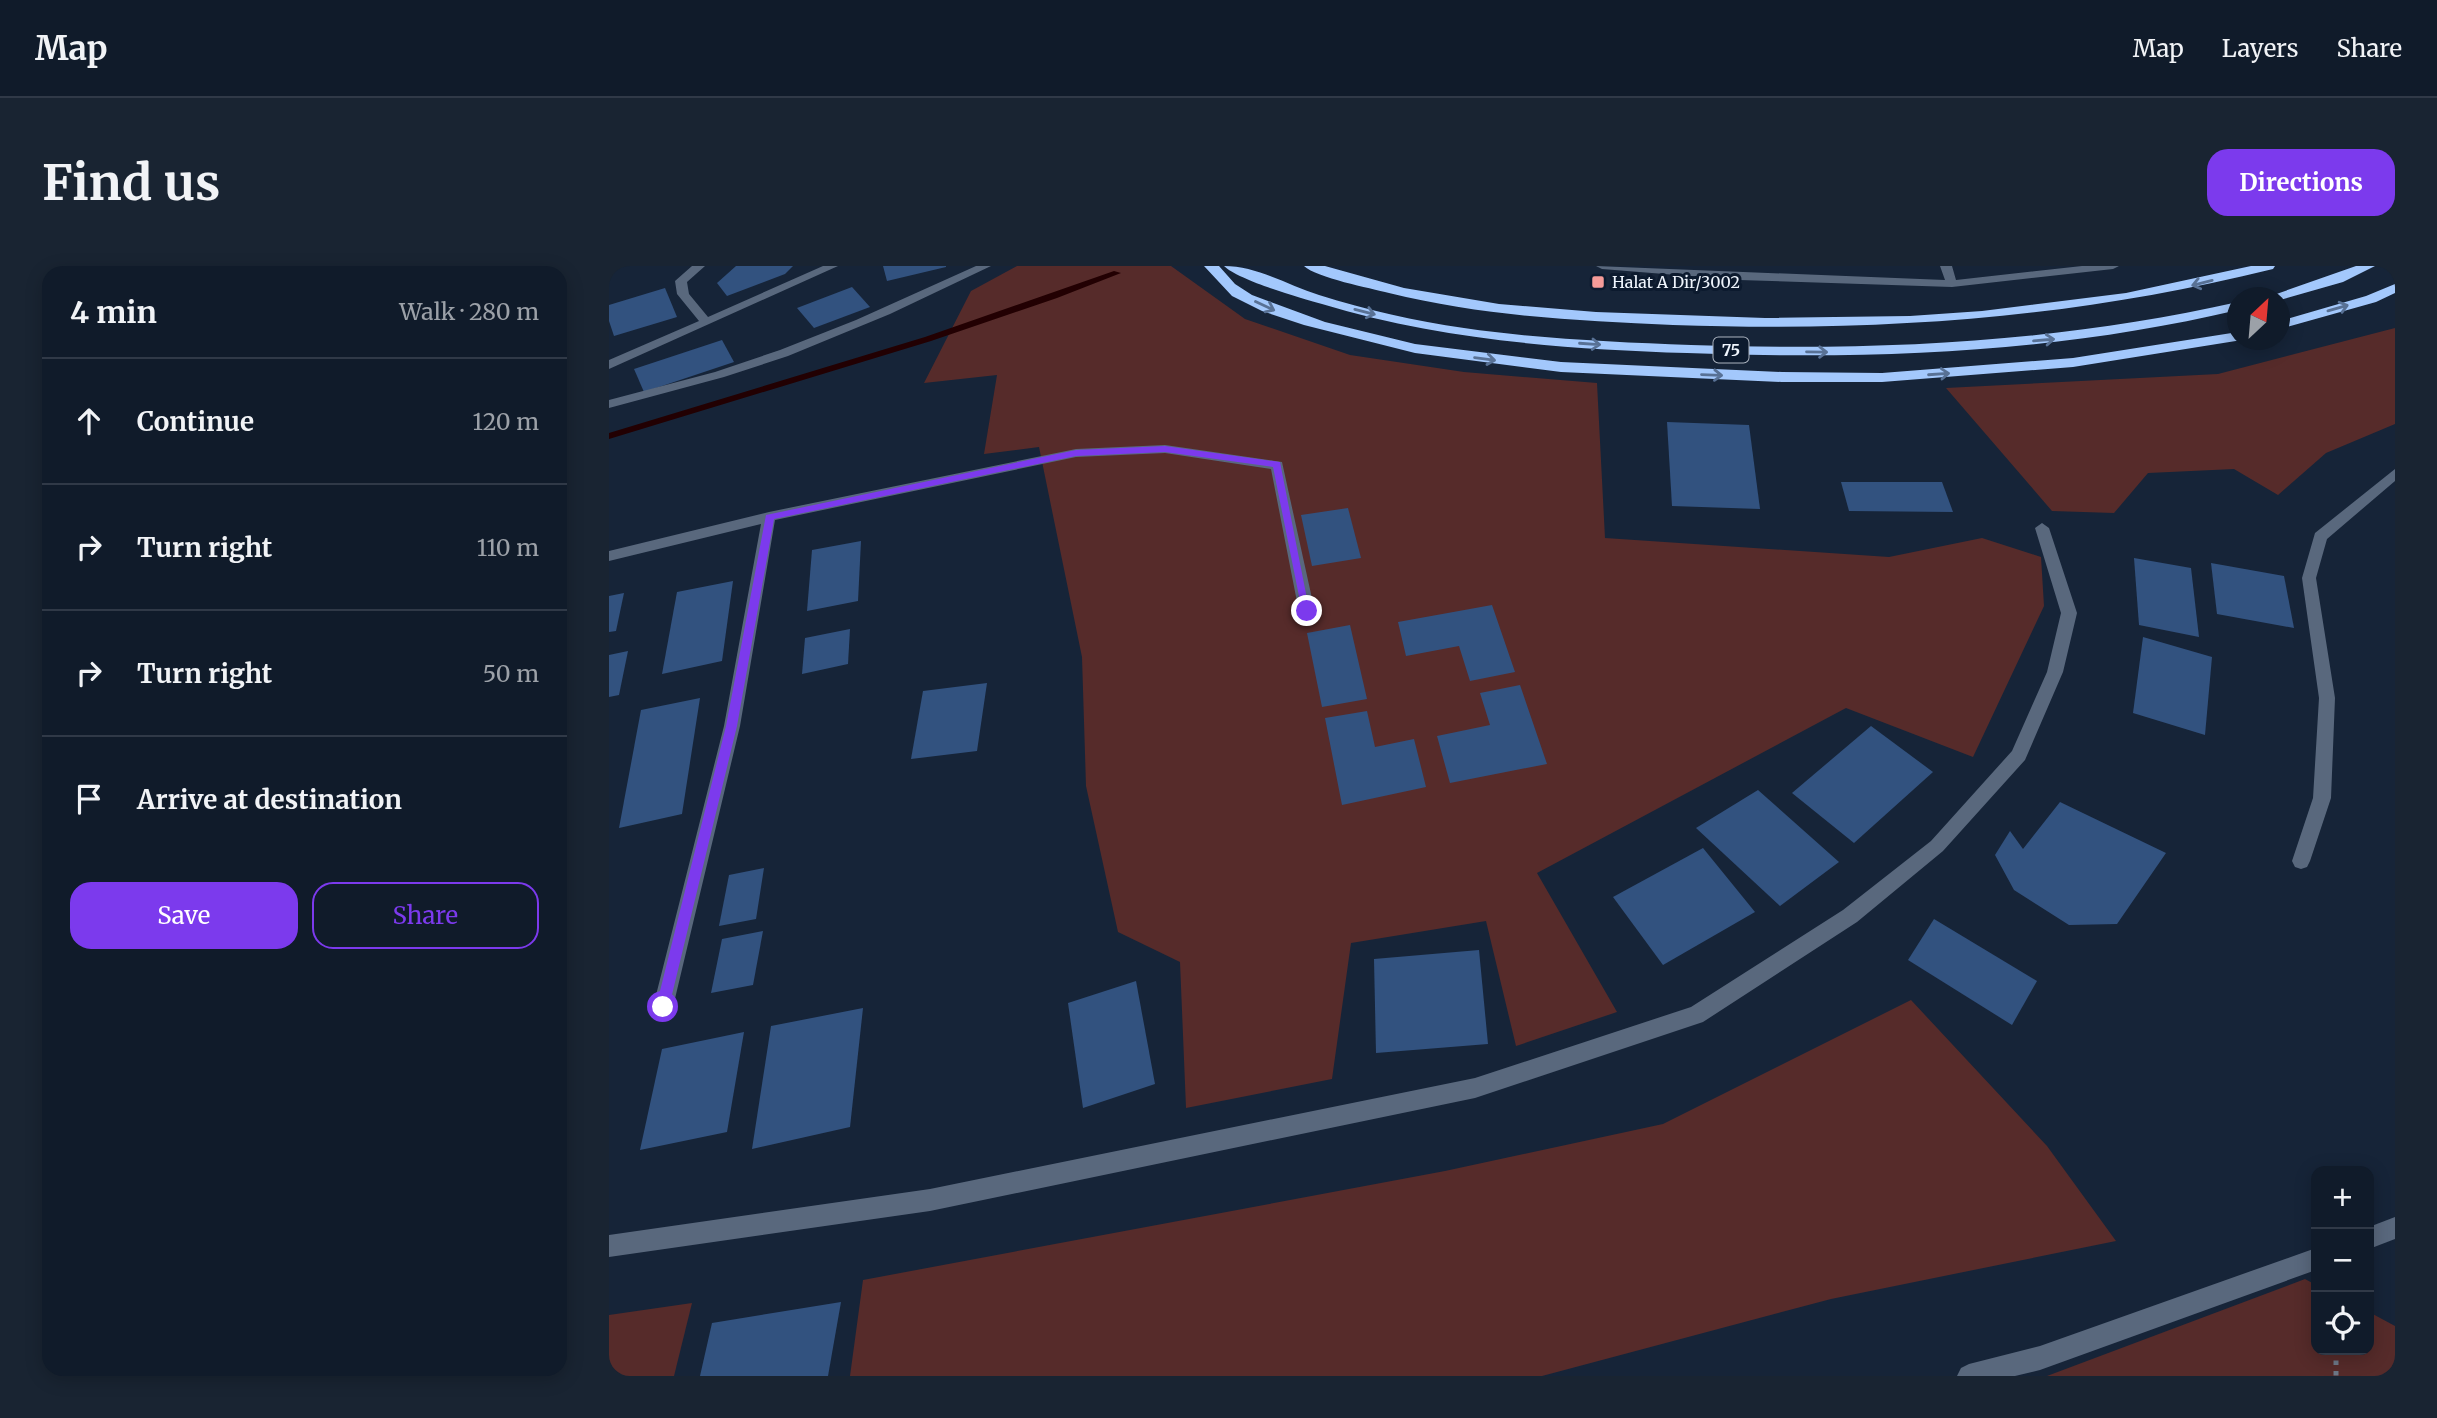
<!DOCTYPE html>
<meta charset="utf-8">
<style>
body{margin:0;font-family:Merriweather,serif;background:#192432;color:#f1f3f6}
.controls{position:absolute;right:21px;bottom:21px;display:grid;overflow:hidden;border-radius:14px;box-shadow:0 4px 18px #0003}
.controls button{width:63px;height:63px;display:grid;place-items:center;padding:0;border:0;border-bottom:2px solid #303947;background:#101b2a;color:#f1f3f6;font:35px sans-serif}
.compass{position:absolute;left:1618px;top:21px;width:63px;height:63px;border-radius:50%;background:#101b2a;box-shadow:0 4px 18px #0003;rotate:26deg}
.stop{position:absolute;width:21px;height:21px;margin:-16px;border:5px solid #7c3aed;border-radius:50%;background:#fff}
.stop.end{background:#7c3aed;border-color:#fff;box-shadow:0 2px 7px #0008}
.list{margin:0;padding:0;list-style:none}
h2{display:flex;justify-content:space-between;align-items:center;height:91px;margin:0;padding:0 28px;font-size:30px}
h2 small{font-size:23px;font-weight:400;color:#9ca1a8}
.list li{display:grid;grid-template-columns:46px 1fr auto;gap:21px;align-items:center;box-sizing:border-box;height:126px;padding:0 28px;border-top:2px solid #303947}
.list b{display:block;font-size:26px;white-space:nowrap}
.list em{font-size:23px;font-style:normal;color:#9ca1a8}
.actions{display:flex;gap:14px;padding:21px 28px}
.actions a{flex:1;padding:16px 0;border:2px solid #7c3aed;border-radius:21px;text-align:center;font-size:24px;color:#7c3aed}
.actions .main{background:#7c3aed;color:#fff}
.icon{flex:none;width:38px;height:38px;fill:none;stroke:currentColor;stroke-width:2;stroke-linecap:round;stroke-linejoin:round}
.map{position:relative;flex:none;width:1786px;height:1110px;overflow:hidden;border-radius:21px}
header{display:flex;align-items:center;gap:42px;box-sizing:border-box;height:98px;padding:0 35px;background:#101b2a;border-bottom:2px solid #303947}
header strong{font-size:33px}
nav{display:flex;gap:38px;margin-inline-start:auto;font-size:24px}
.intro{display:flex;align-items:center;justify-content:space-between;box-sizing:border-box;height:168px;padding:0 42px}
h1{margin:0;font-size:49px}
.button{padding:18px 32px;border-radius:21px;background:#7c3aed;color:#fff;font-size:24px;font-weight:700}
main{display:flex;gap:42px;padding:0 42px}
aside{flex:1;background:#101b2a;border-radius:21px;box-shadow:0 4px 18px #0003}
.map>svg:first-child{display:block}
.green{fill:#562b2a}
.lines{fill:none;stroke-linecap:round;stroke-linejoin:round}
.stream{fill:#220002;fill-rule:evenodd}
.building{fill:#32527f}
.path{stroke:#6c7786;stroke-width:5;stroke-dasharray:4.5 6;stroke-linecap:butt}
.minor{fill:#59687d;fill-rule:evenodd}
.highway{fill:#a3c8fc;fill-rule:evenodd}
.oneway{stroke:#587195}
.route{fill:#7c3aed}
.poi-dot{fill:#f59b98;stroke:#0c1a2e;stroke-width:2.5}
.labels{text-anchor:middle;stroke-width:6;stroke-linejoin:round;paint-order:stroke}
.far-poi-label{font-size:16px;fill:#eff5fd;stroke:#0c1a2e;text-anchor:start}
.shield{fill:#0c1a2e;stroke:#abb3bf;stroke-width:2}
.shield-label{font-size:16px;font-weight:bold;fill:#eff5fd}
</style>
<header>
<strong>Map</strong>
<nav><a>Map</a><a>Layers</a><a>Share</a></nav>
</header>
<div class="intro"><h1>Find us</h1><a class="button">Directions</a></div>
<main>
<aside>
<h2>4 min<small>Walk · 280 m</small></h2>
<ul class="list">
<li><svg class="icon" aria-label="ahead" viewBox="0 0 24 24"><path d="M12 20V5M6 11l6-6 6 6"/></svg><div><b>Continue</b></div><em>120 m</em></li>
<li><svg class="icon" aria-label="right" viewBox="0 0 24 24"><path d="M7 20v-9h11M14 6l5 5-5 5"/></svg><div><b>Turn right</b></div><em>110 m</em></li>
<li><svg class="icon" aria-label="right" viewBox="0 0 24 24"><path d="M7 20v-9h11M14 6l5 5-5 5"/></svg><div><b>Turn right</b></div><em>50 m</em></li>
<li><svg class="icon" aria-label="arrive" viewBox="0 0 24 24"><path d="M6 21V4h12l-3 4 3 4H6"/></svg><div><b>Arrive at destination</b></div></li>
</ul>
<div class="actions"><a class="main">Save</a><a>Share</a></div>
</aside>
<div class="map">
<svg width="1786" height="1110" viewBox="0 0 1786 1110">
<rect width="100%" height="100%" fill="#162438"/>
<g class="green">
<polygon points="408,0 562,0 636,53 741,89 855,106 988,117 996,272 1280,291 1373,272 1432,291 1435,340 1364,491 1237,442 928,607 1008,746 907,780 877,655 742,677 723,813 577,842 571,696 509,666 477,520 473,391 430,181 375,188 388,109 315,117 362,25"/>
<polygon points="1786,62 1786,158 1717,187 1669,229 1625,203 1539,207 1505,247 1443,245 1337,122 1609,108"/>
<polygon points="1302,734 1438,880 1507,975 1222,1033 933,1110 241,1110 254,1014 836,905 1054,858"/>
<polygon points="1696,1013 1707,1019 1707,1084 1760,1084 1760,1046 1786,1060 1786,1110 1438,1110"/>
<polygon points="83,1037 65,1110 0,1110 0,1049"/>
</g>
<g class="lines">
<polygon class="stream" points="505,5 512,7 448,32 322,75 0,173 0,167 316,71"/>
</g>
<g class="building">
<polygon points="127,0 184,0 176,8 118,30 108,17"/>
<polygon points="274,0 337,0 337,1 278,15"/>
<polygon points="243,21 261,41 205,62 188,42"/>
<polygon points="56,22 68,51 5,70 0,55 0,39"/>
<polygon points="113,74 125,96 35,126 25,103"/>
<polygon points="1058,156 1140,159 1151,243 1063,240"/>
<polygon points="1232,216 1333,216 1344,246 1240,245"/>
<polygon points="739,242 752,292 703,300 692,249"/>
<polygon points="252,275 249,335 198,345 203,284"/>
<polygon points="1525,292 1582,302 1590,371 1530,359"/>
<polygon points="1602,297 1675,310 1685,362 1608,348"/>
<polygon points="124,315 113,395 53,408 68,326"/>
<polygon points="15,327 7,365 0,366 0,330"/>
<polygon points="883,339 906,406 861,415 850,380 797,390 789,356"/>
<polygon points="741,359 758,433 713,441 698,367"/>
<polygon points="241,363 239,398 193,408 196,372"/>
<polygon points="1534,371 1603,391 1596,469 1524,447"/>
<polygon points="19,385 10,429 0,431 0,389"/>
<polygon points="378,417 368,485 302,493 314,425"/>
<polygon points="911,419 938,498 841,517 828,470 881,459 871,427"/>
<polygon points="91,432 73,548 10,562 32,444"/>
<polygon points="758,445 766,481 805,473 817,521 733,539 716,452"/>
<polygon points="1262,460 1324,506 1245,577 1183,527"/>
<polygon points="1149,524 1230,596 1171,640 1087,562"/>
<polygon points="1451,536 1557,587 1508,658 1460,659 1405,624 1386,589 1401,565 1414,583"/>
<polygon points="1094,582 1146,646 1054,699 1004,631"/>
<polygon points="155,602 147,653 110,660 120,609"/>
<polygon points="1325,653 1428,715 1403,759 1299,694"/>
<polygon points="154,665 144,719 102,727 113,673"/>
<polygon points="870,684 879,778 767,787 765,693"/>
<polygon points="527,715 546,818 474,842 459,737"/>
<polygon points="254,742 241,861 143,883 162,760"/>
<polygon points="135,766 118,866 31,884 53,783"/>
<polygon points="232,1036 219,1110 91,1110 103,1057"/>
</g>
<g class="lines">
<polyline class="path" points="1727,1084 1727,1110"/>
<g class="minor">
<polygon points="83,0 96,0 78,16 80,28 99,51 214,0 229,0 0,103 0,94 90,55 68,28 66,15"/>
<polygon points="367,0 382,0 281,48 179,90 115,111 0,142 0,134 106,106 171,84 247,54"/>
<polygon points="987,0 1336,14 1331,0 1343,0 1347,14 1473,0 1510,0 1504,3 1343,21 1130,14 993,3"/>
<polygon points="556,179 673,196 706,346 703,350 698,352 690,346 662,203 556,187 467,191 166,254 131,460 64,741 61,748 54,750 47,748 44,741 115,460 152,258 0,295 0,285 160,246 467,183"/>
<polygon points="1786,203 1786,215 1718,273 1707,312 1726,432 1722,532 1701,595 1698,601 1692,603 1686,601 1683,595 1704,532 1710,432 1693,312 1706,267"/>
<polygon points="1433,257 1440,262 1468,347 1454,406 1416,494 1334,585 1248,656 1094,756 866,832 321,945 0,991 0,969 321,923 866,812 1082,741 1234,644 1322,575 1403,485 1438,406 1452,347 1426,262"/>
<polygon points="1786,951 1786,973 1760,983 1760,961"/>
<polygon points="1707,982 1707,1004 1431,1104 1406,1110 1348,1110 1352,1102 1360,1098 1431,1080"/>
</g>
<g class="highway">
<polygon points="595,0 610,0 626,18 643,29 716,56 806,78 952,96 1173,106 1273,107 1464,92 1629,66 1629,74 1633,74 1464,101 1273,116 1173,116 952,106 806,87 695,59 653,45 623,30"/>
<path d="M615 0C648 0 679 19 710 29 758 44 806 55 855 62 930 73 1006 76 1082 79 1266 85 1448 77 1629 36V44C1447 87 1264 94 1078 87 954 83 832 74 713 38 691 32 629 14 615 0Z"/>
<path d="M695 0H716L795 22 890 38 987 46 1156 52 1301 50 1373 45 1517 27 1642 0H1666L1664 3C1461 53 1273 66 1064 59 969 55 873 50 780 27 761 22 708 12 695 0Z"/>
<polygon points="1747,0 1766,0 1734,16 1671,34 1671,32 1656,32"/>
<polygon points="1786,18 1786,27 1767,36 1671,63 1671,55 1757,30"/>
</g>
</g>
<defs><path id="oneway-shaft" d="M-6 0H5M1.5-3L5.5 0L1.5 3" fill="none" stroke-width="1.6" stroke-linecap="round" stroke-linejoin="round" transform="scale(1.75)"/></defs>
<g class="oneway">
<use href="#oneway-shaft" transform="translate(1593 17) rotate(166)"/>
<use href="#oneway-shaft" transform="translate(656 40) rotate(25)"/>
<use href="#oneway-shaft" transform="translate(1729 42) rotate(-16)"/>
<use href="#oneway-shaft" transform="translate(756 46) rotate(14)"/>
<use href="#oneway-shaft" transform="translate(1435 74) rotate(-5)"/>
<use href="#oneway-shaft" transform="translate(981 78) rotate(4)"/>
<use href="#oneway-shaft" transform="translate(1208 86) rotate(1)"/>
<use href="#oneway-shaft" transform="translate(876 93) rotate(7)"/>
<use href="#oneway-shaft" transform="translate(1330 108) rotate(-4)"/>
<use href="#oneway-shaft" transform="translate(1103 109) rotate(2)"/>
</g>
<polygon class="route" points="556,180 671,196 701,348 693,345 664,201 556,186 467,190 165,253 128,460 60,741 54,747 49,746 47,741 117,460 157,249 467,184"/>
<rect class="poi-dot" x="982" y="9" width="14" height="14" rx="3.5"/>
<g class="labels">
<g class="far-poi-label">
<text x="1003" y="22">Halat A Dir/3002</text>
</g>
<rect class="shield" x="1104.5" y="71.5" width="35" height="25" rx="5"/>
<g class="shield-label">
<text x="1122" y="90">75</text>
</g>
</g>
</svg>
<div class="controls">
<button>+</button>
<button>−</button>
<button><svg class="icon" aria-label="locate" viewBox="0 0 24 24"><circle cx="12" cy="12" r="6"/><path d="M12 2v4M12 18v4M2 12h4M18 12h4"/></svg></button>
</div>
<svg class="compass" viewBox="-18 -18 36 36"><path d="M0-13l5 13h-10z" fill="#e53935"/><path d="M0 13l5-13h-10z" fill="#9ca1a8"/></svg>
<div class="stop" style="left:54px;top:741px"></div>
<div class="stop end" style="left:698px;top:345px"></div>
</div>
</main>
